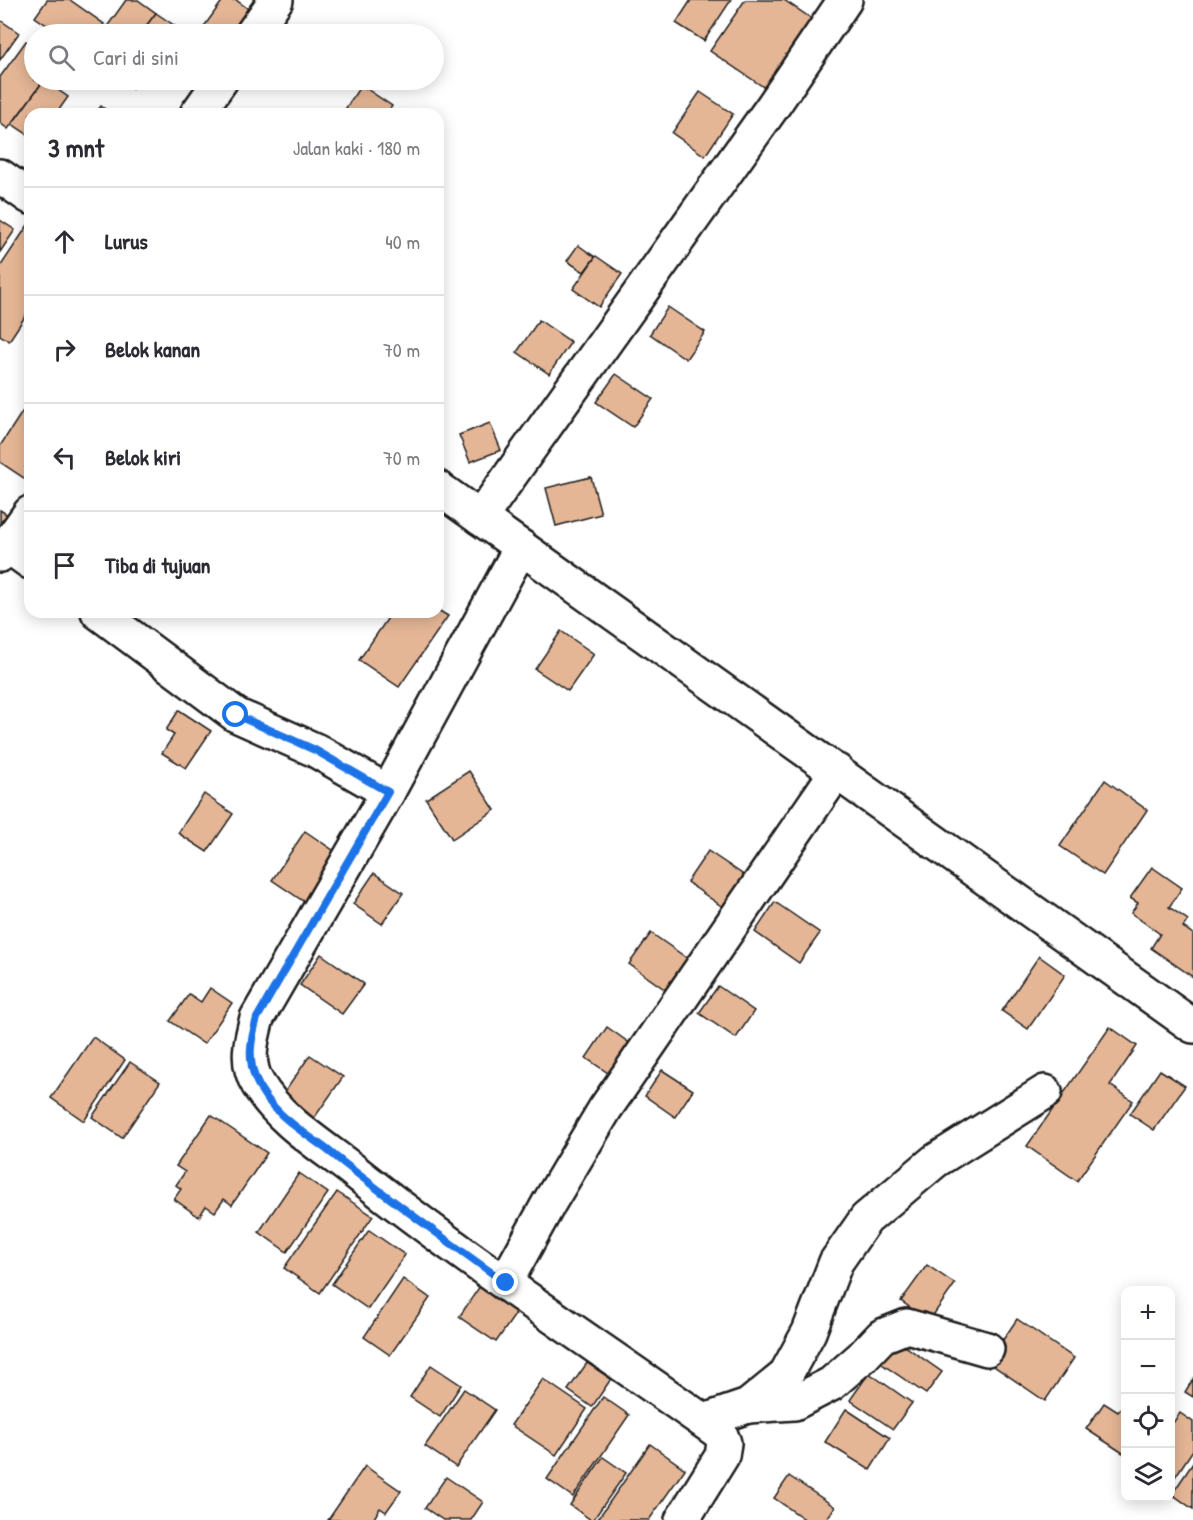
<!DOCTYPE html>
<html lang="id">
<meta charset="utf-8">
<style>
body{margin:0;font-family:"Patrick Hand",sans-serif;background:#f7f7f7;color:#2b2b33}
.controls{position:absolute;right:18px;bottom:18px;display:grid;overflow:hidden;border-radius:12px;box-shadow:0 3px 15px #0003}
.controls button{width:54px;height:54px;display:grid;place-items:center;padding:0;border:0;border-bottom:2px solid #e1e1e2;background:#fff;color:#2b2b33;font:30px sans-serif}
.stop{position:absolute;width:18px;height:18px;margin:-14px;border:4px solid #1a73e8;border-radius:50%;background:#fff}
.stop.end{background:#1a73e8;border-color:#fff;box-shadow:0 2px 6px #0008}
.list{margin:0;padding:0;list-style:none}
h2{display:flex;justify-content:space-between;align-items:center;height:78px;margin:0;padding:0 24px;font-size:26px}
h2 small{font-size:20px;font-weight:400;color:#7c7c81}
.list li{display:grid;grid-template-columns:39px 1fr auto;gap:18px;align-items:center;box-sizing:border-box;height:108px;padding:0 24px;border-top:2px solid #e1e1e2}
.list b{display:block;font-size:22px;white-space:nowrap}
.list em{font-size:20px;font-style:normal;color:#7c7c81}
.icon{flex:none;width:33px;height:33px;fill:none;stroke:currentColor;stroke-width:2;stroke-linecap:round;stroke-linejoin:round}
.map{position:relative;flex:none;width:1193px;height:1520px;overflow:hidden}
.search{position:absolute;background:#fff;box-shadow:0 3px 15px #0003;left:24px;top:24px;width:420px;height:66px;display:flex;align-items:center;gap:15px;box-sizing:border-box;padding:0 21px;border-radius:33px;color:#7c7c81;font-size:22px}
.panel{position:absolute;background:#fff;box-shadow:0 3px 15px #0003;left:24px;top:108px;width:420px;height:510px;border-radius:18px}
.map>svg:first-child{display:block}
.building{fill:#e5b696;stroke:#1c1c1c;stroke-width:1.5}
.lines{fill:none;stroke-linecap:round;stroke-linejoin:round}
.street-casing{stroke:#1c1c1c;stroke-width:38}
.street{stroke:#fff;stroke-width:33}
.route{stroke:#1a73e8;stroke-width:8}
</style>
<div class="map">
<svg width="1193" height="1520" viewBox="0 0 1193 1520">
<rect width="100%" height="100%" fill="#fff"/>
<filter id="ink" filterUnits="userSpaceOnUse"><feTurbulence type="fractalNoise" baseFrequency=".0167" numOctaves="2"/><feDisplacementMap in="SourceGraphic" scale="12" xChannelSelector="R" yChannelSelector="G"/><feConvolveMatrix kernelMatrix="1 2 1 2 8 2 1 2 1" color-interpolation-filters="sRGB"/></filter>
<g filter="url(#ink)">
<g class="building">
<polygon points="47,0 70,0 104,24 96,34 60,34 35,17"/>
<polygon points="126,0 138,0 156,13 140,34 115,34 106,28"/>
<polygon points="223,0 236,0 251,11 234,34 203,34 200,32"/>
<polygon points="691,0 731,0 704,41 676,23"/>
<polygon points="745,0 784,0 815,21 768,90 710,51"/>
<polygon points="156,13 187,34 140,34"/>
<polygon points="0,20 19,33 0,60"/>
<polygon points="26,41 34,47 34,80 44,80 8,129 0,123 0,77"/>
<polygon points="44,80 68,97 56,114 30,114 30,136 12,124"/>
<polygon points="119,80 139,80 132,89"/>
<polygon points="361,85 392,106 387,114 342,114"/>
<polygon points="700,92 733,114 705,156 672,133"/>
<polygon points="101,106 112,114 95,114"/>
<polygon points="0,220 15,230 0,252"/>
<polygon points="28,225 30,227 30,309 9,341 0,335 0,267"/>
<polygon points="578,245 595,257 584,272 567,261"/>
<polygon points="596,256 622,274 599,307 573,289"/>
<polygon points="668,307 705,332 686,359 650,334"/>
<polygon points="539,320 571,342 549,374 517,352"/>
<polygon points="616,374 653,399 633,427 596,402"/>
<polygon points="30,400 30,482 0,462 0,446"/>
<polygon points="490,423 501,450 470,462 459,435"/>
<polygon points="591,477 601,514 556,526 546,488"/>
<polygon points="0,510 11,517 0,534"/>
<polygon points="438,610 448,616 399,687 359,660 392,612 438,612"/>
<polygon points="561,631 594,654 568,691 535,669"/>
<polygon points="179,710 211,731 186,768 162,753 174,735 166,730"/>
<polygon points="469,771 495,810 452,839 426,799"/>
<polygon points="1105,780 1147,810 1103,875 1060,846"/>
<polygon points="204,794 233,814 207,852 178,833"/>
<polygon points="305,831 340,855 306,903 272,880"/>
<polygon points="708,851 748,878 727,910 687,882"/>
<polygon points="1152,867 1182,888 1169,907 1188,920 1183,927 1193,934 1193,977 1151,948 1160,934 1131,913 1138,903 1130,898"/>
<polygon points="374,873 403,893 382,924 353,904"/>
<polygon points="775,902 820,933 799,963 755,932"/>
<polygon points="651,933 691,961 670,993 629,964"/>
<polygon points="321,954 364,984 342,1014 300,985"/>
<polygon points="1039,956 1065,975 1028,1029 1002,1011"/>
<polygon points="718,986 754,1011 736,1038 699,1013"/>
<polygon points="210,988 232,1003 204,1044 170,1021 189,994 201,1002"/>
<polygon points="607,1027 638,1049 617,1079 586,1058"/>
<polygon points="1110,1027 1137,1046 1110,1085 1133,1101 1077,1181 1027,1146"/>
<polygon points="93,1037 125,1060 84,1121 51,1098"/>
<polygon points="310,1055 343,1077 312,1121 280,1099"/>
<polygon points="130,1062 160,1082 122,1138 92,1117"/>
<polygon points="662,1070 693,1090 675,1117 645,1096"/>
<polygon points="1160,1070 1185,1086 1154,1130 1130,1114"/>
<polygon points="211,1115 267,1153 232,1205 224,1199 215,1212 206,1206 199,1217 174,1199 181,1189 176,1185 185,1172 176,1166"/>
<polygon points="299,1173 328,1193 287,1252 259,1232"/>
<polygon points="337,1192 373,1216 320,1293 284,1268"/>
<polygon points="369,1230 405,1255 368,1309 332,1284"/>
<polygon points="927,1265 955,1284 929,1321 901,1301"/>
<polygon points="403,1279 430,1298 390,1355 364,1337"/>
<polygon points="480,1286 517,1312 496,1342 459,1317"/>
<polygon points="1017,1319 1074,1358 1045,1401 988,1362"/>
<polygon points="895,1339 942,1372 926,1394 879,1362"/>
<polygon points="587,1363 611,1379 592,1407 568,1390"/>
<polygon points="431,1365 461,1385 440,1417 410,1397"/>
<polygon points="869,1373 912,1403 893,1429 850,1400"/>
<polygon points="543,1379 587,1409 556,1455 511,1425"/>
<polygon points="1193,1379 1193,1397 1185,1392"/>
<polygon points="464,1389 495,1410 456,1467 425,1446"/>
<polygon points="603,1397 629,1415 573,1497 547,1479"/>
<polygon points="1126,1401 1126,1455 1086,1429 1104,1403 1118,1412"/>
<polygon points="846,1409 890,1438 870,1470 825,1442"/>
<polygon points="1180,1413 1193,1422 1193,1450 1171,1483 1170,1427"/>
<polygon points="650,1444 685,1469 649,1520 597,1520"/>
<polygon points="603,1457 626,1473 593,1520 591,1520 570,1505"/>
<polygon points="1193,1463 1193,1509 1172,1494"/>
<polygon points="365,1466 401,1491 386,1512 380,1508 373,1520 328,1520"/>
<polygon points="789,1476 835,1507 826,1520 806,1520 774,1498"/>
<polygon points="446,1477 483,1502 471,1520 443,1520 425,1508"/>
</g>
<g class="lines">
<defs>
<g id="street">
<polyline points="252,34 276,0"/>
<polyline points="197,114 221,80"/>
<polyline points="0,176 30,197"/>
<polyline points="438,488 1193,1026"/>
<polyline points="480,518 773,106 845,0"/>
<polyline points="8,546 30,562"/>
<path d="M521 547 388 792 257 1018C251 1040 245 1063 258 1084 280 1121 321 1145 354 1171 472 1265 598 1346 720 1433L724 1443 722 1456 682 1520"/>
<polyline points="0,555 30,513"/>
<polyline points="98,612 236,715 315,750 388,792"/>
<polyline points="505,1283 549,1203 605,1109 837,771"/>
<polyline points="748,1406 794,1403 831,1384 862,1357 882,1336 907,1326 987,1349"/>
<polyline points="704,1421 748,1406 785,1376 809,1332 836,1262 866,1219 935,1161 1045,1092"/>
</g>
</defs>
<use href="#street" class="street-casing"/>
<use href="#street" class="street"/>
</g>
</g>
<g class="lines" filter="url(#ink)">
<path class="route" d="M236 715 315 750 388 792 257 1018C251 1039 247 1058 256 1080 269 1112 304 1132 330 1152 387 1198 446 1240 506 1283"/>
</g>
</svg>
<div class="controls">
<button>+</button>
<button>−</button>
<button><svg class="icon" aria-label="locate" viewBox="0 0 24 24"><circle cx="12" cy="12" r="6"/><path d="M12 2v4M12 18v4M2 12h4M18 12h4"/></svg></button>
<button><svg class="icon" aria-label="layers" viewBox="0 0 24 24"><path d="M12 4l9 5-9 5-9-5zM3 14l9 5 9-5"/></svg></button>
</div>
<div class="stop" style="left:236px;top:715px"></div>
<div class="stop end" style="left:506px;top:1283px"></div>
<div class="search"><svg class="icon" aria-label="search" viewBox="0 0 24 24"><circle cx="10" cy="10" r="6"/><path d="M15 15l6 6"/></svg>Cari di sini</div>
<section class="panel">
<h2>3 mnt<small>Jalan kaki · 180 m</small></h2>
<ul class="list">
<li><svg class="icon" aria-label="ahead" viewBox="0 0 24 24"><path d="M12 20V5M6 11l6-6 6 6"/></svg><div><b>Lurus</b></div><em>40 m</em></li>
<li><svg class="icon" aria-label="right" viewBox="0 0 24 24"><path d="M7 20v-9h11M14 6l5 5-5 5"/></svg><div><b>Belok kanan</b></div><em>70 m</em></li>
<li><svg class="icon" aria-label="left" viewBox="0 0 24 24"><path d="M17 20v-9H6M10 6l-5 5 5 5"/></svg><div><b>Belok kiri</b></div><em>70 m</em></li>
<li><svg class="icon" aria-label="arrive" viewBox="0 0 24 24"><path d="M6 21V4h12l-3 4 3 4H6"/></svg><div><b>Tiba di tujuan</b></div></li>
</ul>
</section>
</div>
